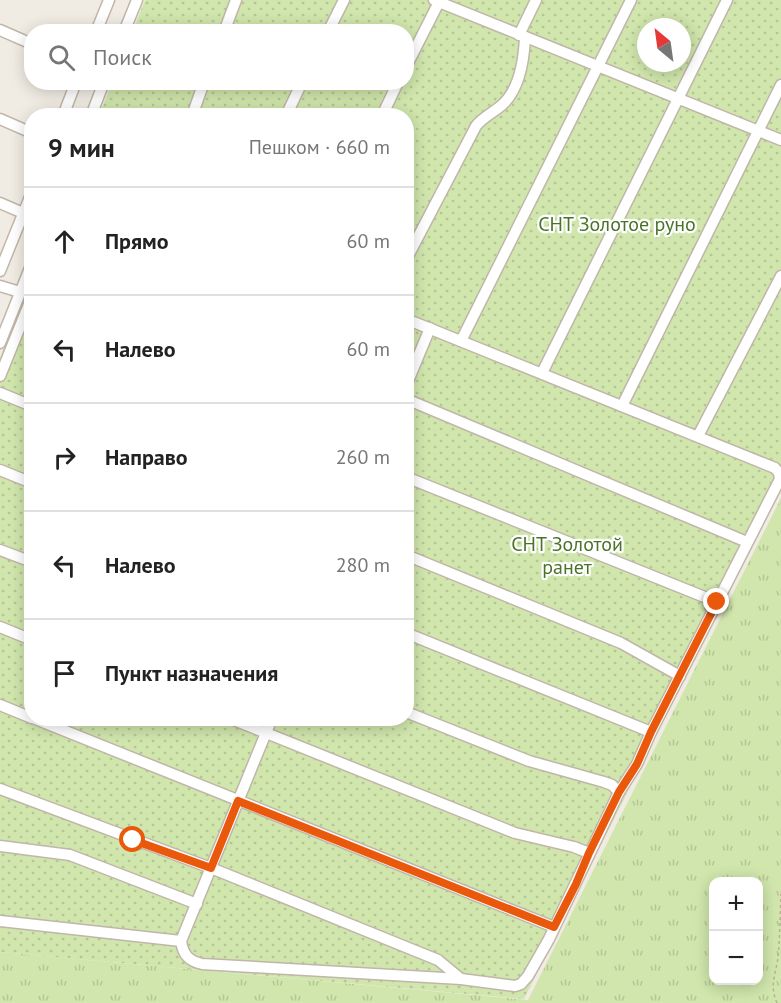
<!DOCTYPE html>
<html lang="ru">
<meta charset="utf-8">
<style>
body{margin:0;font-family:"PT Sans",sans-serif;background:#f2f2f2;color:#222}
.controls{position:absolute;right:18px;bottom:18px;display:grid;overflow:hidden;border-radius:12px;box-shadow:0 3px 15px #0003}
.controls button{width:54px;height:54px;display:grid;place-items:center;padding:0;border:0;border-bottom:2px solid #e0e0e0;background:#fff;color:#222;font:30px sans-serif}
.compass{position:absolute;left:637px;top:18px;width:54px;height:54px;border-radius:50%;background:#fff;box-shadow:0 3px 15px #0003;rotate:331deg}
.stop{position:absolute;width:18px;height:18px;margin:-14px;border:4px solid #ea580c;border-radius:50%;background:#fff}
.stop.end{background:#ea580c;border-color:#fff;box-shadow:0 2px 6px #0008}
.list{margin:0;padding:0;list-style:none}
h2{display:flex;justify-content:space-between;align-items:center;height:78px;margin:0;padding:0 24px;font-size:26px}
h2 small{font-size:20px;font-weight:400;color:#767676}
.list li{display:grid;grid-template-columns:39px 1fr auto;gap:18px;align-items:center;box-sizing:border-box;height:108px;padding:0 24px;border-top:2px solid #e0e0e0}
.list b{display:block;font-size:22px;white-space:nowrap}
.list em{font-size:20px;font-style:normal;color:#767676}
.icon{flex:none;width:33px;height:33px;fill:none;stroke:currentColor;stroke-width:2;stroke-linecap:round;stroke-linejoin:round}
.map{position:relative;flex:none;width:781px;height:1003px;overflow:hidden}
.search{position:absolute;background:#fff;box-shadow:0 3px 15px #0003;left:24px;top:24px;width:390px;height:66px;display:flex;align-items:center;gap:15px;box-sizing:border-box;padding:0 21px;border-radius:24px;color:#767676;font-size:22px}
.panel{position:absolute;background:#fff;box-shadow:0 3px 15px #0003;left:24px;top:108px;width:390px;height:618px;border-radius:24px}
.map>svg:first-child{display:block}
.grass{fill:url(#grass-tufts);fill-rule:evenodd}
.garden{fill:url(#garden-dots);fill-rule:evenodd}
.lines{fill:none;stroke-linecap:round;stroke-linejoin:round}
.minor-casing{stroke:#c0b6a9;stroke-width:13}
.path{stroke:#beae97;stroke-width:1.5;stroke-dasharray:3 3;stroke-linecap:butt}
.minor{stroke:#fff;stroke-width:10}
.route{stroke:#ea580c;stroke-width:8}
.labels{text-anchor:middle;stroke-width:4.5;stroke-linejoin:round;paint-order:stroke}
.park-label{font-size:20px;fill:#4a7328;stroke:#fff}
</style>
<div class="map">
<svg width="781" height="1003" viewBox="0 0 781 1003">
<defs>
<pattern id="grass-tufts" width="24" height="20" patternUnits="userSpaceOnUse" patternTransform="scale(1.5)"><rect width="24" height="20" fill="#d0e6ac"/><path d="M3 7l-1-3M5 7V3M7 7l1-3M15 17l-1-3M17 17v-4M19 17l1-3" fill="none" stroke="#b4c695"/></pattern>
<pattern id="garden-dots" width="8" height="8" patternUnits="userSpaceOnUse" patternTransform="scale(1.5)"><rect width="8" height="8" fill="#d0e6ac"/><path d="M2 2h.1M6 6h.1" fill="none" stroke="#b4c695" stroke-width="1.8" stroke-linecap="round"/></pattern>
</defs>
<rect width="100%" height="100%" fill="#f1ece3"/>
<path class="grass" d="M781 498V1003H0V952L528 1000ZM714 882H758V980H714Z"/>
<path class="garden" d="M145 0H781V485L524 999 0 952V358L31 281 32 718H406V116L99 115 112 83 406 82V32L133 31ZM646 27H682V63H646Z"/>
<g class="lines">
<defs>
<g id="minor">
<polyline points="434,0 781,140"/>
<polyline points="0,30 32,44"/>
<polyline points="96,32 109,0"/>
<polyline points="124,32 137,0"/>
<polyline points="224,32 236,0"/>
<polyline points="328,32 344,0"/>
<polyline points="519,35 536,0"/>
<polyline points="406,67 439,2"/>
<polyline points="63,116 76,82"/>
<polyline points="91,116 104,82"/>
<polyline points="192,116 204,82"/>
<polyline points="286,116 302,82"/>
<polyline points="382,116 398,82"/>
<polyline points="0,119 32,133"/>
<polyline points="0,203 23,213"/>
<path d="M406 260 476 126C484 116 493 113 502 105 520 89 524 60 525 37"/>
<polyline points="0,271 32,192"/>
<polyline points="0,286 20,292"/>
<polyline points="461,341 631,0"/>
<polyline points="0,343 32,263"/>
<polyline points="542,373 727,0"/>
<polyline points="0,376 32,297"/>
<polyline points="406,386 430,328"/>
<polyline points="0,393 32,406"/>
<polyline points="406,399 747,542"/>
<polyline points="622,406 781,85"/>
<polyline points="698,436 781,276"/>
<polyline points="0,470 32,483"/>
<polyline points="406,477 717,602"/>
<polyline points="0,550 32,562"/>
<polyline points="406,555 621,643 680,676"/>
<polyline points="0,627 32,640"/>
<polyline points="406,633 651,732"/>
<polyline points="0,705 32,718"/>
<polyline points="406,712 529,761 604,782 612,785 619,792"/>
<polyline points="33,718 554,927"/>
<polyline points="229,718 515,833 574,847 589,853"/>
<polyline points="0,789 211,868 438,960 461,979"/>
<polyline points="0,846 70,855 197,904"/>
<path d="M0 921 181 941C183 955 189 961 202 964L461 979 515 986 521 984 528 976 549 939 619 792 637 764 651 732 780 479 779 473 775 468 406 319"/>
<polyline points="181,941 272,718"/>
</g>
</defs>
<use href="#minor" class="minor-casing"/>
<path class="path" d="M777 1003C769 985 776 974 778 957 780 936 780 915 781 894"/>
<use href="#minor" class="minor"/>
</g>
<g class="lines">
<polyline class="route" points="133,840 211,868 238,801 554,927 576,884 589,853 619,792 637,764 651,732 717,602"/>
</g>
<g class="labels">
<g class="park-label">
<text x="617" y="231">СНТ Золотое руно</text>
<text x="567" y="551">СНТ Золотой<tspan x="567" dy="23">ранет</tspan></text>
</g>
</g>
</svg>
<div class="controls">
<button>+</button>
<button>−</button>
</div>
<svg class="compass" viewBox="-18 -18 36 36"><path d="M0-13l5 13h-10z" fill="#e53935"/><path d="M0 13l5-13h-10z" fill="#767676"/></svg>
<div class="stop" style="left:133px;top:840px"></div>
<div class="stop end" style="left:717px;top:602px"></div>
<div class="search"><svg class="icon" aria-label="search" viewBox="0 0 24 24"><circle cx="10" cy="10" r="6"/><path d="M15 15l6 6"/></svg>Поиск</div>
<section class="panel">
<h2>9 мин<small>Пешком · 660 m</small></h2>
<ul class="list">
<li><svg class="icon" aria-label="ahead" viewBox="0 0 24 24"><path d="M12 20V5M6 11l6-6 6 6"/></svg><div><b>Прямо</b></div><em>60 m</em></li>
<li><svg class="icon" aria-label="left" viewBox="0 0 24 24"><path d="M17 20v-9H6M10 6l-5 5 5 5"/></svg><div><b>Налево</b></div><em>60 m</em></li>
<li><svg class="icon" aria-label="right" viewBox="0 0 24 24"><path d="M7 20v-9h11M14 6l5 5-5 5"/></svg><div><b>Направо</b></div><em>260 m</em></li>
<li><svg class="icon" aria-label="left" viewBox="0 0 24 24"><path d="M17 20v-9H6M10 6l-5 5 5 5"/></svg><div><b>Налево</b></div><em>280 m</em></li>
<li><svg class="icon" aria-label="arrive" viewBox="0 0 24 24"><path d="M6 21V4h12l-3 4 3 4H6"/></svg><div><b>Пункт назначения</b></div></li>
</ul>
</section>
</div>
